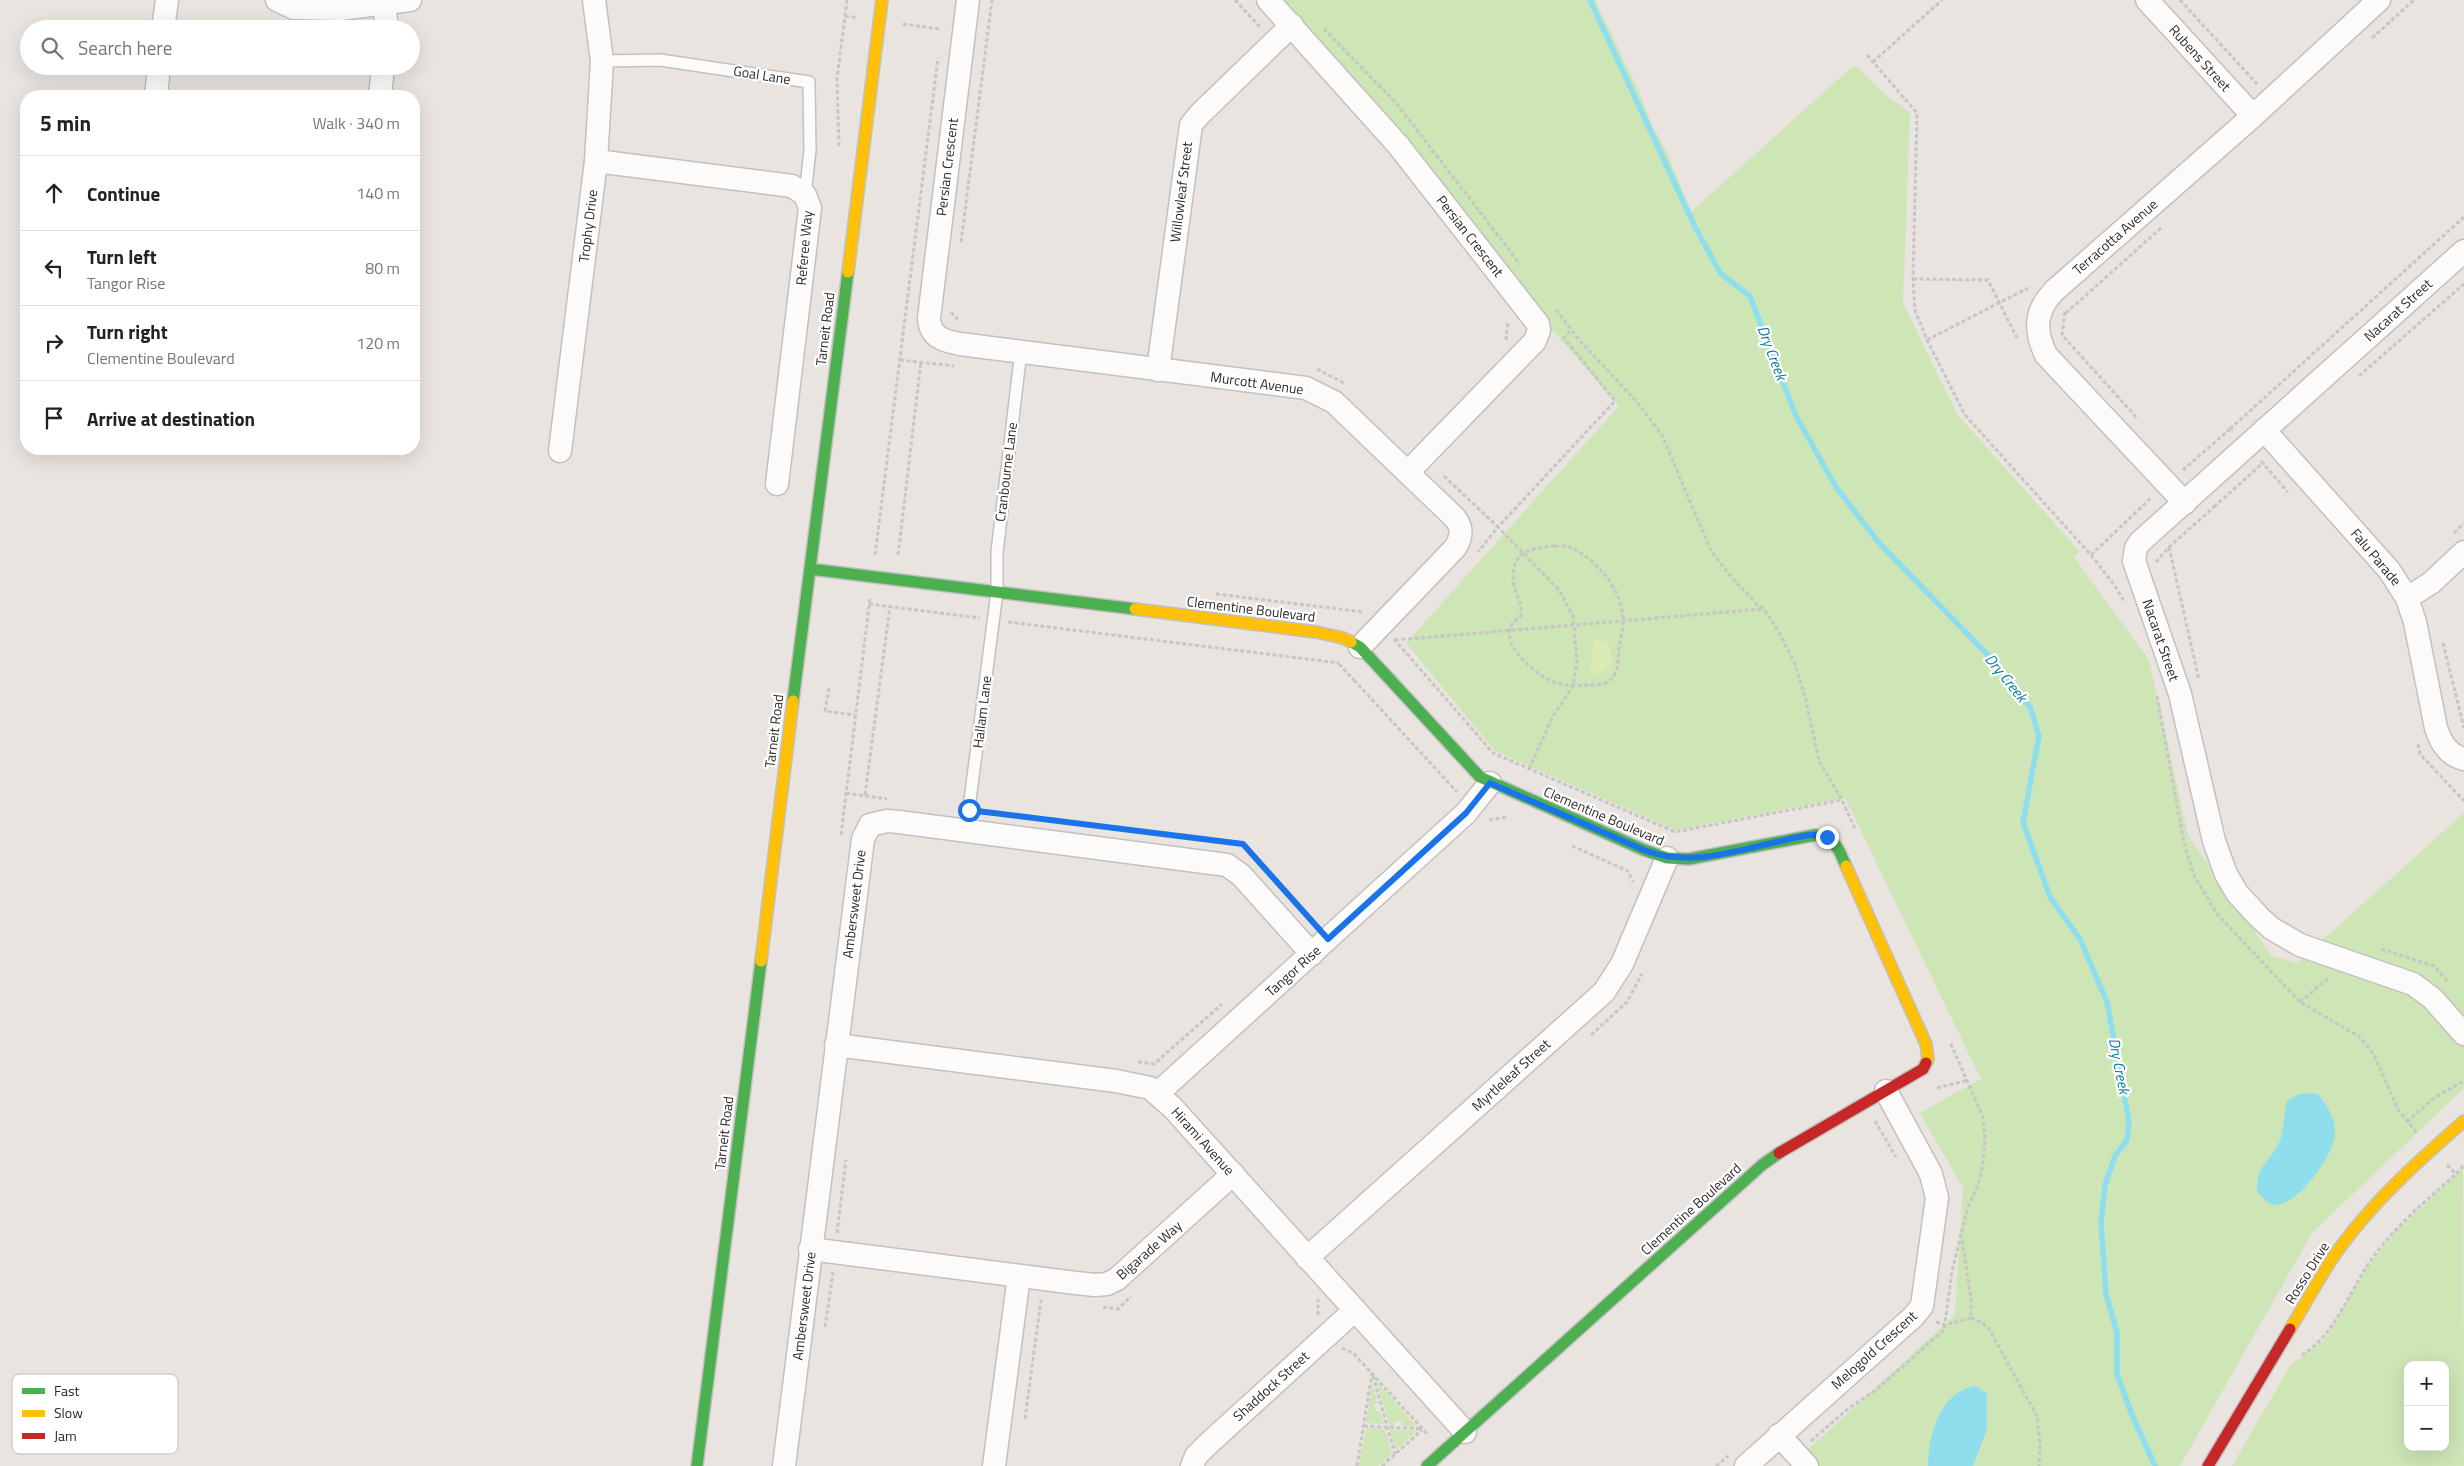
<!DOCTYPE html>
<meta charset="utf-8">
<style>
body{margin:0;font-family:"Titillium Web",sans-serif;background:#f2f2f2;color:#222}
.controls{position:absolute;right:15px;bottom:15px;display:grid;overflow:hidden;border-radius:10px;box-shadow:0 5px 20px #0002}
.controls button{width:45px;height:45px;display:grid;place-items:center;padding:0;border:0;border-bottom:1px solid #e0e0e0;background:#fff;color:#222;font:25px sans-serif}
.stop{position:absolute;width:15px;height:15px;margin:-11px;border:4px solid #1a73e8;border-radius:50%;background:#fff}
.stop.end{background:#1a73e8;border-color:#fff;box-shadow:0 1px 5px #0008}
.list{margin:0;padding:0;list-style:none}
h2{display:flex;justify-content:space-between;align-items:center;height:65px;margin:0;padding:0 20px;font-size:21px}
h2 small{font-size:16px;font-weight:400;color:#767676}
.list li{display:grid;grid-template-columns:32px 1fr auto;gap:15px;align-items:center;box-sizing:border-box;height:75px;padding:0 20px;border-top:1px solid #e0e0e0}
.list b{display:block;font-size:19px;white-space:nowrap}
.list p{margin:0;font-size:16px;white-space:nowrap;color:#767676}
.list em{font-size:16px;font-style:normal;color:#767676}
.icon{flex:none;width:28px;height:28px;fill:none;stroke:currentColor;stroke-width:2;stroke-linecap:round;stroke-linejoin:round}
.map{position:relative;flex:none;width:2464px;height:1466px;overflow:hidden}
.search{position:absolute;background:#fff;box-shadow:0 5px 20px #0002;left:20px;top:20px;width:400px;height:55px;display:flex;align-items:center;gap:12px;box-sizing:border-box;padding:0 18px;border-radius:28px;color:#767676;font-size:19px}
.panel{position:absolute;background:#fff;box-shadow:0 5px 20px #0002;left:20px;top:90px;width:400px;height:365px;border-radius:20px}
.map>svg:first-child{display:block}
.green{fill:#cee5b6;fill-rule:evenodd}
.pitch{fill:#daeab4}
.water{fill:#8fdeee}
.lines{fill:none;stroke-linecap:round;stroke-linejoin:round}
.stream{stroke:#8fdeee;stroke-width:5.5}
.lane-casing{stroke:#c2c0c1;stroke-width:14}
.street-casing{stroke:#c2c0c1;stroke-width:25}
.fast-casing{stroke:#c2c0c1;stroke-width:14}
.slow-casing{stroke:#c2c0c1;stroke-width:14}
.jam-casing{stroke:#c2c0c1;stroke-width:14}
.path{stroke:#c6c6c5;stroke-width:3;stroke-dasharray:4 2.5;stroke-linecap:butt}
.lane{stroke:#fcfbfa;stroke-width:11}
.street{stroke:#fcfbfa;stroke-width:22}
.fast{stroke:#4caf50;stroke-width:11}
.slow{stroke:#ffc107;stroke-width:11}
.jam{stroke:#c62828;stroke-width:11}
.route{stroke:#1a73e8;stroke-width:6}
.labels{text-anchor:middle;stroke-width:4.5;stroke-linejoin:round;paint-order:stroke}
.street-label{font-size:14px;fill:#2a2a2a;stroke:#fff}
.water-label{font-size:15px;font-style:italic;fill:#0779a1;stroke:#fff}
.key{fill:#fff;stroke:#bfbfbf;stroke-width:1}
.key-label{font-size:14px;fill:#2a2a2a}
</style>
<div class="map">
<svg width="2464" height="1466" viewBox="0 0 2464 1466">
<rect width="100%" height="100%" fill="#e9e4df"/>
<g class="green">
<polygon points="1263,0 1595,0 1637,87 1651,123 1667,152 1691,212 1854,65 1889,98 1910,112 1903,303 1957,414 2080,552 2074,557 2149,660 2188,836 2272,956 2297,963 2464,813 2464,1088 2312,1233 2180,1466 1790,1466 1955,1315 1963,1188 1920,1113 1981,1079 1845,798 1675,830 1495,751 1406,643 1619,406"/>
<path d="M2463 1168 2464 1466H2232L2287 1371 2293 1363 2323 1341 2367 1268 2395 1232ZM2408 1365H2445V1447H2408Z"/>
<polygon points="1377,1382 1417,1427 1402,1426 1402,1422 1395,1421 1394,1426 1389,1425"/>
<polygon points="1372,1383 1378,1403 1374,1404 1376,1411 1380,1411 1384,1424 1366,1423"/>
<polygon points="1366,1428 1385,1429 1392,1454 1378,1466 1359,1466"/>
<polygon points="1390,1430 1417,1431 1396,1450"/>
</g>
<polygon class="pitch" points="1594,640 1606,642 1610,645 1612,663 1600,674 1589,675"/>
<g class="water">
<path d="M2308 1093 2318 1094C2327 1105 2335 1118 2335 1132 2336 1153 2298 1206 2275 1205 2267 1204 2262 1197 2257 1191 2257 1165 2266 1166 2277 1147 2285 1133 2283 1116 2287 1101L2297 1095Z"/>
<path d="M1975 1386 1987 1393V1429L1973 1466H1928C1928 1435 1940 1392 1975 1386Z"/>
</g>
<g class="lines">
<polyline class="stream" points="1590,0 1695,227 1721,274 1750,296 1796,416 1836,487 1880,544 1987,654 2030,707 2039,736 2023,822 2050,897 2080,939 2107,1002 2129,1121 2127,1140 2115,1156 2105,1185 2101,1222 2106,1294 2117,1333 2117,1374 2132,1415 2155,1466"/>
<defs>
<g id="lane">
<polyline points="602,61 660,60 809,82 810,150 805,195"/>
<polyline points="966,831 997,592 997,552 1021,351"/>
</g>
<g id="street">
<polyline points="277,0 294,8 340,9 410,0"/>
<path d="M968 0 929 318C930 337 943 341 960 344L1306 388 1334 402 1455 518C1463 528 1462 537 1455 548L1360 647"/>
<polyline points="1268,0 1398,145 1538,324 1539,330 1535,341 1408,472"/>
<polyline points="2147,0 2253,116"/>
<polyline points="384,3 387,29"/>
<polyline points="163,29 167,0"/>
<polyline points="156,96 159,66"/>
<polyline points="380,96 383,66"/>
<polyline points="596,161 792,186 805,195 810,208 777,484"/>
<polyline points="2464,251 2140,542 2136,548 2134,561 2180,694 2214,841 2226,874 2237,893 2259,917 2271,928 2300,945 2413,984 2432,998 2464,1034"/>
<polyline points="1158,370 1191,125 1199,115 1292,25"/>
<path d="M2264 430 2389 570 2407 598 2415 622 2436 728C2441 743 2448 755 2464 759"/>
<polyline points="560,451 596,161 602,61 594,0"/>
<path d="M2185 503 2046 355C2034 330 2035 311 2054 291L2253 116 2379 0"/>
<polyline points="2407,598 2431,583 2464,552"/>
<polyline points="836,1045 1116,1081 1150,1088 1172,1107 1465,1432"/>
<polyline points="1158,1093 1466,813 1490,783"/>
<polyline points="810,1249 1076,1283 1095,1285 1107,1284 1117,1279 1233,1174"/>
<polyline points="1307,1258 1604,992 1622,964 1667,858"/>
<polyline points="1779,1435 1807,1466"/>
<polyline points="784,1466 863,839 870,825 887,821 899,822 1227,865 1241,875 1312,954"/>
<polyline points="994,1466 1019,1276"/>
<polyline points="1192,1466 1196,1456 1207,1445 1355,1310"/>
<polyline points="1746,1466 1913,1317 1922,1306 1937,1198 1931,1174 1886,1091"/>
</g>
<g id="fast">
<polyline points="810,569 1135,609"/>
<path d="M1351 642 1360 647 1480 777 1644 850 1667 858 1689 859 1815 835C1836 838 1838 848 1846 866"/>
<polyline points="793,701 848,272"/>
<polyline points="697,1466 761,961"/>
<polyline points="1427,1466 1762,1165 1779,1153"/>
</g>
<g id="slow">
<polyline points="848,272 882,0"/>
<polyline points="1135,609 1316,632 1343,638 1351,642"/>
<polyline points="1846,866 1926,1044 1928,1059 1926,1063"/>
<polyline points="761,961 793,701"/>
<path d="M2290 1329C2304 1306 2317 1282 2332 1259 2367 1207 2417 1162 2464 1121"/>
</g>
<g id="jam">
<polyline points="1779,1153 1923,1069 1926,1063"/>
<polyline points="2208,1466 2290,1329"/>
</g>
</defs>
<use href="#lane" class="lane-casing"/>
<use href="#street" class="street-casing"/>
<use href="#fast" class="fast-casing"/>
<use href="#slow" class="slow-casing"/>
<use href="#jam" class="jam-casing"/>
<g class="path">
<polyline points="1235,0 1260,27"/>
<polyline points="2180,0 2257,84"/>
<polyline points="845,16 857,18"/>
<polyline points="903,24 941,29"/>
<polyline points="1324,29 1396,103 1520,264"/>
<polyline points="2372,38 2414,0"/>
<polyline points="1867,55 1917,113 1913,279 1915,310 1927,340 1965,415 2091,555 2115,586 2124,601"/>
<polyline points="1873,62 1942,0"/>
<polyline points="839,146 837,79 847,0"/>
<polyline points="961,242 992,0"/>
<polyline points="1913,279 1988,280 2017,338"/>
<polyline points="1556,310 1580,341 1637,402 1662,435 1711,551 1732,578 1759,606 1764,609 1781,636 1795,664 1806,701 1819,761 1842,800 1856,831"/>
<polyline points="951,312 960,322"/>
<polyline points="2065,312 2062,335 2138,419"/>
<polyline points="2066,313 2161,228"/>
<polyline points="1506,340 1508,321"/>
<polyline points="1927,340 2028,288"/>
<polyline points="900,360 954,366"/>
<polyline points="1317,369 1344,383"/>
<polyline points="2359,376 2464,284"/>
<polyline points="2230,429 2464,217"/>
<polyline points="2261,461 2288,492"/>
<polyline points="2183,470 2230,429 2233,431"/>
<polyline points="1444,476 1498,527 1478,552"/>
<polyline points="2214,507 2264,462"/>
<polyline points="2454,533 2464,523"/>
<path d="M1555 546C1561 546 1569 546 1574 549 1599 562 1624 593 1623 622 1623 631 1620 640 1619 648 1618 659 1619 674 1610 680 1604 685 1595 685 1588 685 1577 686 1565 686 1554 682 1533 674 1488 635 1521 616 1523 604 1516 596 1514 585 1509 552 1529 548 1555 546Z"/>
<polyline points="2169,547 2199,680"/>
<polyline points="875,555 938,58"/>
<polyline points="898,555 921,362"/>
<polyline points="2091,555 2152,497"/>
<polyline points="2156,562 2169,547 2214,507 2212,505"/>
<polyline points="1216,594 1364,612"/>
<polyline points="869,604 980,618"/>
<polyline points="1008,622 1339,663"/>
<polyline points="1394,639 1493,753 1675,832 1842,800"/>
<polyline points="1395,640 1763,609"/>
<polyline points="2443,643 2464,728"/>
<polyline points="1339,664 1354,680"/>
<polyline points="1354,680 1457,792"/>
<polyline points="829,688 825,711 855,715"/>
<polyline points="2157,696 2185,848 2195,877 2217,914 2300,1002 2360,1037 2374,1055 2399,1111 2417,1133"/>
<polyline points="2418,744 2420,754 2464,801"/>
<polyline points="1529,769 1553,716 1573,686 1577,661 1573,616 1559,590 1498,527 1615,401 1564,338 1571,330"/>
<polyline points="846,793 887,799"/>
<polyline points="865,795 890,606"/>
<polyline points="1489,820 1507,817"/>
<polyline points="841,835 870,598"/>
<polyline points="1228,842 1243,844 1255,858"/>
<polyline points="1572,846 1628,871 1633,882"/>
<polyline points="2381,949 2434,966 2448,982"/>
<polyline points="2300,1002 2330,977"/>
<polyline points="1591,1035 1627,1002 1642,974"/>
<polyline points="1138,1062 1154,1064 1222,1004"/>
<polyline points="1937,1088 1968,1080"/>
<polyline points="1875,1121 1896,1157"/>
<polyline points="2407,1122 2434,1098 2464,1081"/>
<polyline points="2447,1165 2456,1174 2464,1165"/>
<polyline points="837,1233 846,1160"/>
<polyline points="1103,1307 1118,1309 1131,1296"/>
<polyline points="1318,1315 1318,1299"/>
<polyline points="1971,1318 1981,1322 1989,1329 2037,1416 2040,1447 2039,1466"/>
<polyline points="1936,1322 1945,1325 1971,1318 1971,1299 1962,1239"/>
<polyline points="825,1327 833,1272"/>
<polyline points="1342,1348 1354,1354 1428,1435"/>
<path d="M2302 1355C2336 1335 2352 1284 2376 1253 2399 1223 2428 1199 2456 1174"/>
<polyline points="1373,1376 1395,1454"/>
<polyline points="1025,1419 1041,1300"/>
<polyline points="1364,1426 1422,1429"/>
<polyline points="1811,1441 1849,1408 1877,1389 1944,1330 1952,1271 1968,1207 1978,1185 1983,1163 1985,1138 1983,1117 1950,1042"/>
<polyline points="1357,1466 1372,1373"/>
<polyline points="1382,1466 1422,1430"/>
<polyline points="1716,1466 1728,1456"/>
</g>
<use href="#lane" class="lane"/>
<use href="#street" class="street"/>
<use href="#fast" class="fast"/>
<use href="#slow" class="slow"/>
<use href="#jam" class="jam"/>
</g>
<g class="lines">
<path class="route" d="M969 810 1243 844 1328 939 1466 813 1490 783 1644 850C1690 868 1738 850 1785 840 1798 837 1813 832 1827 837"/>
</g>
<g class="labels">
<g class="street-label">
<text transform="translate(2200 58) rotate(48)" y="5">Rubens Street</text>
<text transform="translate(762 75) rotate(9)" y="5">Goal Lane</text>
<text transform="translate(947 167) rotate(-83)" y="5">Persian Crescent</text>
<text transform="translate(1181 192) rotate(-83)" y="5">Willowleaf Street</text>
<text transform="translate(588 226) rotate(-83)" y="5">Trophy Drive</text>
<text transform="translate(1470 236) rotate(52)" y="5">Persian Crescent</text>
<text transform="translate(2115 237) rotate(-41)" y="5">Terracotta Avenue</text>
<text transform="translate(804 248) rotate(-85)" y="5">Referee Way</text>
<text transform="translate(2398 310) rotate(-42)" y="5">Nacarat Street</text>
<text transform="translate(825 329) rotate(-83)" y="5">Tarneit Road</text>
<text transform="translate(1257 383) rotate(8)" y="5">Murcott Avenue</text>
<text transform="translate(1006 472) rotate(-83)" y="5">Cranbourne Lane</text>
<text transform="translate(2376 557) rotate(50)" y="5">Falu Parade</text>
<text transform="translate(1251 609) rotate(7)" y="5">Clementine Boulevard</text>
<text transform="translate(2161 640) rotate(71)" y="5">Nacarat Street</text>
<text transform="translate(982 712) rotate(-83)" y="5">Hallam Lane</text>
<text transform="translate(774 731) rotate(-83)" y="5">Tarneit Road</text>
<text transform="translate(1604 816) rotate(23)" y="5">Clementine Boulevard</text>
<text transform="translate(854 904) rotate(-83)" y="5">Ambersweet Drive</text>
<text transform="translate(1293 971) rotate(-42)" y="5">Tangor Rise</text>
<text transform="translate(1511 1075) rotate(-42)" y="5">Myrtleleaf Street</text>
<text transform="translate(724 1133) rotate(-83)" y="5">Tarneit Road</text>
<text transform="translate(1203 1141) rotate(48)" y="5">Hirami Avenue</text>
<text transform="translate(1691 1209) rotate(-42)" y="5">Clementine Boulevard</text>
<text transform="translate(1149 1250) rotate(-41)" y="5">Bigarade Way</text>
<text transform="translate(2307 1273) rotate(-58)" y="5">Rosso Drive</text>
<text transform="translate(804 1306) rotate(-83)" y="5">Ambersweet Drive</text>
<text transform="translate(1874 1350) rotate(-42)" y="5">Melogold Crescent</text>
<text transform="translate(1271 1386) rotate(-42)" y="5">Shaddock Street</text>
</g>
<g class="water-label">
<text transform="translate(1772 353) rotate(69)" y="5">Dry Creek</text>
<text transform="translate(2006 678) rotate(51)" y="5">Dry Creek</text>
<text transform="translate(2119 1066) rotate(79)" y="5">Dry Creek</text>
</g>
</g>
<rect x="12" y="1374" width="166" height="80" rx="8" class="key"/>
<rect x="22" y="1388" width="23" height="6" fill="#4caf50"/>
<rect x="22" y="1410" width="23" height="7" fill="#ffc107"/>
<rect x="22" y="1433" width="23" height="6" fill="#c62828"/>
<g class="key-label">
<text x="54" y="1396">Fast</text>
<text x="54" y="1418">Slow</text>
<text x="54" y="1441">Jam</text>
</g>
</svg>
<div class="controls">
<button>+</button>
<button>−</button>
</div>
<div class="stop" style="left:969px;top:810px"></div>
<div class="stop end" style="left:1827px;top:837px"></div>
<div class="search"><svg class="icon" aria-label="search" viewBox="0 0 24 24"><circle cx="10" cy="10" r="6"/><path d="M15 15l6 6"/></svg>Search here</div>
<section class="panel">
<h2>5 min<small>Walk · 340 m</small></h2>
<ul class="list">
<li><svg class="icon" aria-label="ahead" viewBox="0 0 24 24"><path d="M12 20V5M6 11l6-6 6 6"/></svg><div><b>Continue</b></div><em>140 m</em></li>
<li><svg class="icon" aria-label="left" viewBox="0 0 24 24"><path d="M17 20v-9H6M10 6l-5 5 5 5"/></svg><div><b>Turn left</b><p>Tangor Rise</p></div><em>80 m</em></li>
<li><svg class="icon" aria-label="right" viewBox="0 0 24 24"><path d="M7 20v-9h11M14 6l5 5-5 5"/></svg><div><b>Turn right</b><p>Clementine Boulevard</p></div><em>120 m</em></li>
<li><svg class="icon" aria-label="arrive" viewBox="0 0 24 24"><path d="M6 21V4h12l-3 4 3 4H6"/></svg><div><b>Arrive at destination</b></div></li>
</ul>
</section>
</div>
